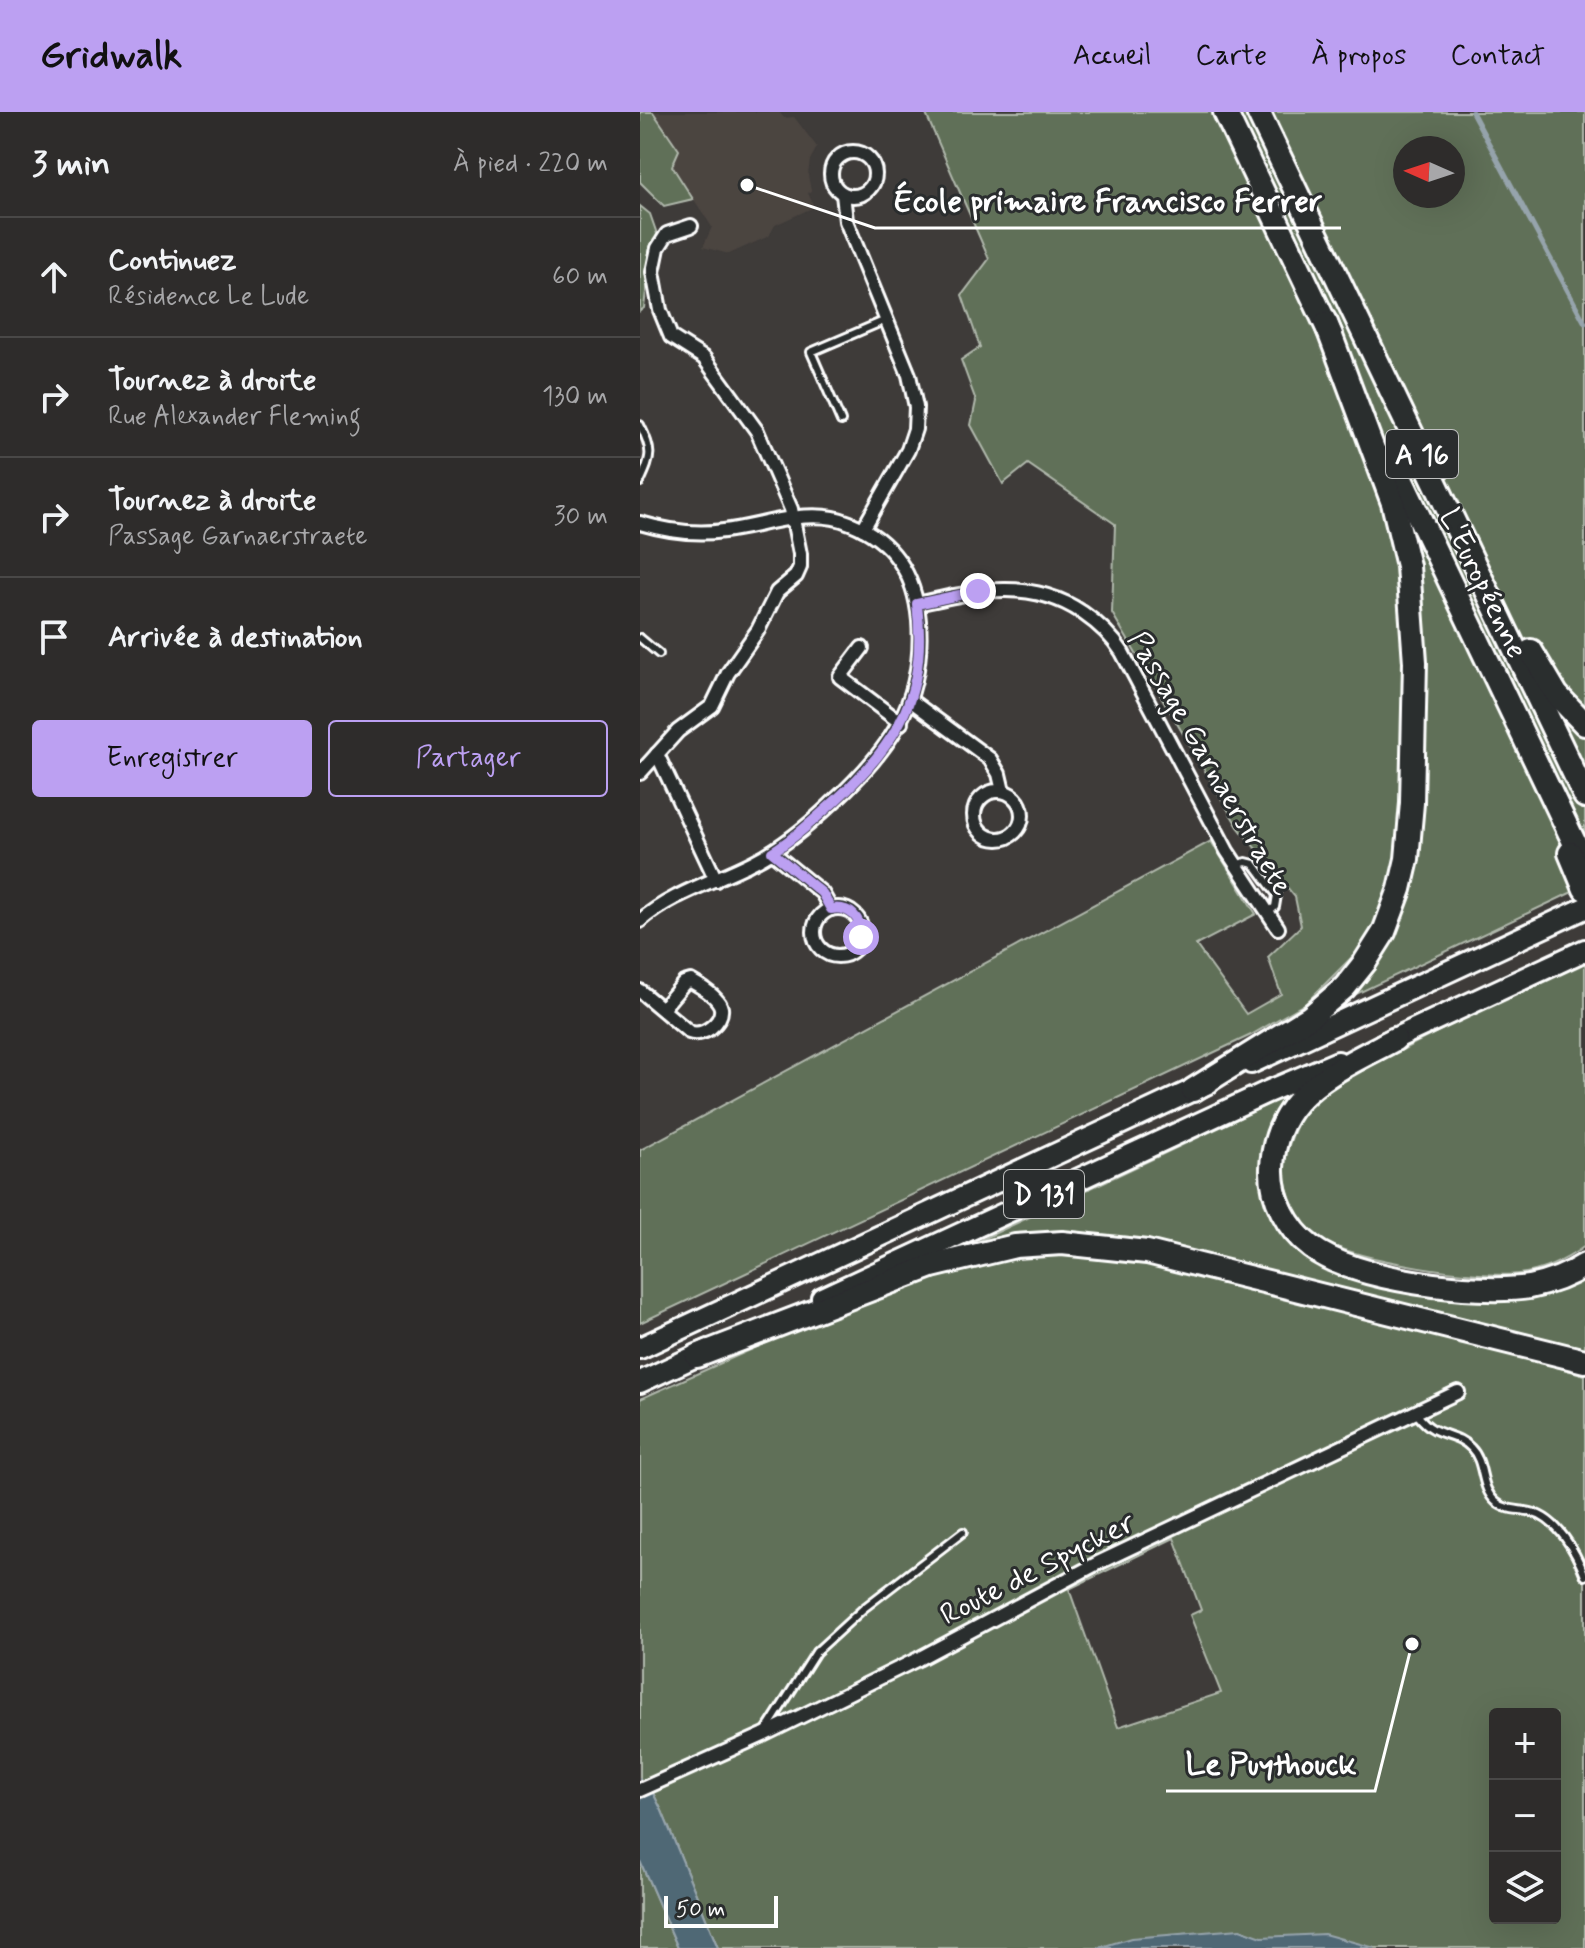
<!DOCTYPE html>
<html lang="fr">
<meta charset="utf-8">
<style>
body{margin:0;font-family:Mynerve,sans-serif;background:#3a3837;color:#f1f3f6}
.controls{position:absolute;right:24px;bottom:24px;display:grid;overflow:hidden;border-radius:8px;box-shadow:0 8px 32px #0002}
.controls button{width:72px;height:72px;display:grid;place-items:center;padding:0;border:0;border-bottom:2px solid #494847;background:#2e2c2b;color:#f1f3f6;font:40px sans-serif}
.compass{position:absolute;left:753px;top:24px;width:72px;height:72px;border-radius:50%;background:#2e2c2b;box-shadow:0 8px 32px #0002;rotate:273deg}
.scale{position:absolute;left:24px;bottom:20px;width:114px;box-sizing:border-box;padding-left:8px;border:4px solid #fff;border-top:0;font-size:22px;line-height:28px;white-space:nowrap;color:#fff;-webkit-text-stroke:6px #2a2d2e;paint-order:stroke}
.stop{position:absolute;width:24px;height:24px;margin:-18px;border:6px solid #bca0f2;border-radius:50%;background:#fff}
.stop.end{background:#bca0f2;border-color:#fff;box-shadow:0 2px 8px #0008}
.list{margin:0;padding:0;list-style:none}
h2{display:flex;justify-content:space-between;align-items:center;height:104px;margin:0;padding:0 32px;font-size:34px}
h2 small{font-size:26px;font-weight:400;color:#a7a7a9}
.list li{display:grid;grid-template-columns:52px 1fr auto;gap:24px;align-items:center;box-sizing:border-box;height:120px;padding:0 32px;border-top:2px solid #494847}
.list b{display:block;font-size:30px;white-space:nowrap}
.list p{margin:0;font-size:26px;white-space:nowrap;color:#a7a7a9}
.list em{font-size:26px;font-style:normal;color:#a7a7a9}
.actions{display:flex;gap:16px;padding:24px 32px}
.actions a{flex:1;padding:18px 0;border:2px solid #bca0f2;border-radius:8px;text-align:center;font-size:28px;color:#bca0f2}
.actions .main{background:#bca0f2;color:#111}
.icon{flex:none;width:44px;height:44px;fill:none;stroke:currentColor;stroke-width:2;stroke-linecap:round;stroke-linejoin:round}
.map{position:relative;flex:none;width:945px;height:1836px;overflow:hidden}
header{display:flex;align-items:center;gap:48px;box-sizing:border-box;height:112px;padding:0 40px;background:#bca0f2;color:#111}
header strong{font-size:38px}
nav{display:flex;gap:44px;margin-inline-start:auto;font-size:28px}
main{display:flex}
aside{flex:1;background:#2e2c2b}
.map>svg:first-child{display:block}
.built{fill:#4c4541}
.green{fill:#617058;stroke:#b0b8ac;stroke-width:2;fill-rule:evenodd}
.water{fill:#506774;stroke:#96a4ac;stroke-width:2}
.lines{fill:none;stroke-linecap:round;stroke-linejoin:round}
.stream{stroke:#96a4ac;stroke-width:5}
.lane-casing{stroke:#fff;stroke-width:12}
.street-casing{stroke:#fff;stroke-width:18}
.primary-casing{stroke:#fff;stroke-width:26}
.highway-casing{stroke:#fff;stroke-width:28}
.lane{stroke:#2a2d2e;stroke-width:6}
.street{stroke:#2a2d2e;stroke-width:12}
.primary{stroke:#2a2d2e;stroke-width:20}
.highway{stroke:#2a2d2e;stroke-width:22}
.route{stroke:#bca0f2;stroke-width:10}
.labels{text-anchor:middle;stroke-width:6;stroke-linejoin:round;paint-order:stroke}
.shield{fill:#2a2d2e;stroke:#bfc0c0;stroke-width:2}
.shield-label{font-size:28px;font-weight:bold;fill:#fff}
.street-label{font-size:30px;fill:#fff;stroke:#2a2d2e}
.leader{fill:none;stroke:#fff;stroke-width:3}
.callout-dot{fill:#fff;stroke:#2a2d2e;stroke-width:3}
.callout-label{font-size:32px;text-anchor:middle;font-weight:bold;fill:#fff;stroke:#2a2d2e;stroke-width:6;stroke-linejoin:round;paint-order:stroke}
</style>
<header>
<strong>Gridwalk</strong>
<nav><a>Accueil</a><a>Carte</a><a>À propos</a><a>Contact</a></nav>
</header>
<main>
<aside>
<h2>3 min<small>À pied · 220 m</small></h2>
<ul class="list">
<li><svg class="icon" aria-label="ahead" viewBox="0 0 24 24"><path d="M12 20V5M6 11l6-6 6 6"/></svg><div><b>Continuez</b><p>Résidence Le Lude</p></div><em>60 m</em></li>
<li><svg class="icon" aria-label="right" viewBox="0 0 24 24"><path d="M7 20v-9h11M14 6l5 5-5 5"/></svg><div><b>Tournez à droite</b><p>Rue Alexander Fleming</p></div><em>130 m</em></li>
<li><svg class="icon" aria-label="right" viewBox="0 0 24 24"><path d="M7 20v-9h11M14 6l5 5-5 5"/></svg><div><b>Tournez à droite</b><p>Passage Garnaerstraete</p></div><em>30 m</em></li>
<li><svg class="icon" aria-label="arrive" viewBox="0 0 24 24"><path d="M6 21V4h12l-3 4 3 4H6"/></svg><div><b>Arrivée à destination</b></div></li>
</ul>
<div class="actions"><a class="main">Enregistrer</a><a>Partager</a></div>
</aside>
<div class="map">
<svg width="945" height="1836" viewBox="0 0 945 1836">
<rect width="100%" height="100%" fill="#3e3b39"/>
<filter id="ink" filterUnits="userSpaceOnUse"><feTurbulence type="fractalNoise" baseFrequency=".0125" numOctaves="2"/><feDisplacementMap in="SourceGraphic" scale="16" xChannelSelector="R" yChannelSelector="G"/><feConvolveMatrix kernelMatrix="1 2 1 2 8 2 1 2 1" color-interpolation-filters="sRGB"/></filter>
<g filter="url(#ink)">
<polygon class="built" points="13,0 139,0 144,6 154,5 177,35 170,48 168,63 171,79 168,81 174,95 135,113 129,124 89,142 63,135 72,115 32,54"/>
<g class="green">
<polygon points="0,0 13,0 39,38 32,54 53,87 24,94 0,70"/>
<path d="M285 0H945V774L710 885 725 832 666 891 611 923 0 1211V1038L571 729 616 802 556 833 606 902 641 882 628 845 661 814 655 785 598 715 472 501 475 412 388 352 363 372 331 313 336 289 321 248 340 235 322 183 349 147ZM765 36H813V84H765Z"/>
<polygon points="0,94 10,102 17,122 10,146 4,196 0,199"/>
<path d="M945 848V1134C926 1148 904 1159 879 1162 837 1167 720 1149 683 1129 655 1113 639 1070 647 1039 652 1023 659 1004 672 991 697 968 730 955 760 939 821 907 883 878 945 848Z"/>
<polygon points="646,984 629,1016 649,1124 791,1180 945,1163 945,1241 385,1123 326,1135"/>
<path d="M367 1143H433L495 1148 848 1236 945 1263V1836H78L22 1699 12 1679 0 1667V1287L272 1166ZM534 1426 561 1498 550 1503 581 1581 478 1615 429 1477ZM855 1602H915V1806H855Z"/>
<polygon points="0,1749 38,1836 0,1836"/>
</g>
<g class="water">
<polygon points="0,1667 12,1679 22,1699 78,1836 38,1836 0,1749"/>
<polygon points="600,1817 622,1825 684,1822 735,1836 458,1836 491,1826"/>
</g>
<g class="lines">
<polyline class="stream" points="832,0 945,211"/>
<defs>
<g id="lane">
<polyline points="201,309 171,240 246,208"/>
<path d="M0 313C13 339 12 344 0 370"/>
<polyline points="0,526 19,542"/>
<polyline points="595,753 606,750 614,752 637,783 635,795 627,801"/>
<path d="M775 1300C780 1306 785 1313 793 1317 806 1324 820 1324 831 1336 846 1351 839 1375 856 1390 866 1399 880 1397 891 1400 918 1407 936 1440 945 1464"/>
<polyline points="125,1620 176,1540 224,1496 323,1420"/>
</g>
<g id="street">
<circle cx="213" cy="62" r="22"/>
<polyline points="203,82 206,109 269,263 276,295 275,317 268,338 223,417"/>
<path d="M0 411C27 419 56 423 84 419 125 414 170 394 210 411 253 428 275 463 279 509 285 591 248 640 191 692 167 715 143 735 113 750 76 769 32 781 0 809"/>
<path d="M277 492C335 479 390 465 443 501 459 512 472 524 482 540L587 739 638 816"/>
<polyline points="222,536 200,565 261,611"/>
<polyline points="270,588 350,647 359,662 363,679"/>
<polyline points="17,642 76,768"/>
<polyline points="0,661 38,619 72,594 88,561 118,518 137,480 156,464 160,455 160,442 151,397 117,319 64,246 31,225 20,198 13,160 18,136 27,122 51,114"/>
<circle cx="358" cy="703" r="24"/>
<polyline points="132,740 182,781 191,797"/>
<circle cx="198" cy="820" r="24"/>
<path d="M0 879 49 920C63 926 83 910 81 896 79 885 60 874 51 869L44 871 22 897"/>
<polyline points="0,1678 123,1623 278,1547 458,1451 818,1280"/>
</g>
<g id="primary">
<polyline points="743,932 945,838"/>
<polyline points="611,951 945,796"/>
<polyline points="182,1186 627,980 698,950"/>
<polyline points="0,1236 568,971"/>
<polyline points="0,1270 69,1238"/>
</g>
<g id="highway">
<polyline points="585,0 691,223"/>
<polyline points="618,0 945,684"/>
<polyline points="750,344 945,753"/>
<polyline points="891,539 917,583 945,612"/>
<polyline points="930,741 945,777"/>
<path d="M755 927C722 945 684 961 658 989 642 1007 633 1031 632 1056 631 1085 647 1117 671 1135 713 1168 836 1183 889 1175 909 1171 928 1164 945 1153"/>
<polyline points="553,978 670,905 705,875 725,850 744,820 760,777 767,747 772,691 775,550 768,454 753,391 686,211"/>
<polyline points="57,1244 292,1154 375,1134 422,1131 507,1140 945,1249"/>
</g>
</defs>
<use href="#lane" class="lane-casing"/>
<use href="#street" class="street-casing"/>
<use href="#primary" class="primary-casing"/>
<use href="#highway" class="highway-casing"/>
<use href="#lane" class="lane"/>
<use href="#street" class="street"/>
<use href="#primary" class="primary"/>
<use href="#highway" class="highway"/>
</g>
</g>
<g class="lines" filter="url(#ink)">
<path class="route" d="M221 825C222 806 210 794 191 797L182 781 132 740C156 725 175 707 195 689 259 629 288 582 277 492L338 479"/>
</g>
<g class="labels">
<g class="shield">
<rect x="746" y="318" width="72" height="48" rx="6"/>
<rect x="364" y="1058" width="80" height="48" rx="6"/>
</g>
<g class="shield-label">
<text x="782" y="352">A 16</text>
<text x="404" y="1092">D 131</text>
</g>
<g class="street-label">
<text transform="translate(844 471) rotate(64)" y="10">L'Européenne</text>
<text transform="translate(571 651) rotate(60)" y="10">Passage Garnaerstraete</text>
<text transform="translate(397 1456) rotate(-27)" y="10">Route de Spycker</text>
</g>
</g>
<path class="leader" d="M107 73L235 116H701M772 1532L735 1679H526"/>
<g class="callout-dot">
<circle cx="107" cy="73" r="8"/>
<circle cx="772" cy="1532" r="8"/>
</g>
<g class="callout-label">
<text x="468" y="99">École primaire Francisco Ferrer</text>
<text x="631" y="1662">Le Puythouck</text>
</g>
</svg>
<div class="controls">
<button>+</button>
<button>−</button>
<button><svg class="icon" aria-label="layers" viewBox="0 0 24 24"><path d="M12 4l9 5-9 5-9-5zM3 14l9 5 9-5"/></svg></button>
</div>
<svg class="compass" viewBox="-18 -18 36 36"><path d="M0-13l5 13h-10z" fill="#e53935"/><path d="M0 13l5-13h-10z" fill="#a7a7a9"/></svg>
<div class="scale">50 m</div>
<div class="stop" style="left:221px;top:825px"></div>
<div class="stop end" style="left:338px;top:479px"></div>
</div>
</main>
